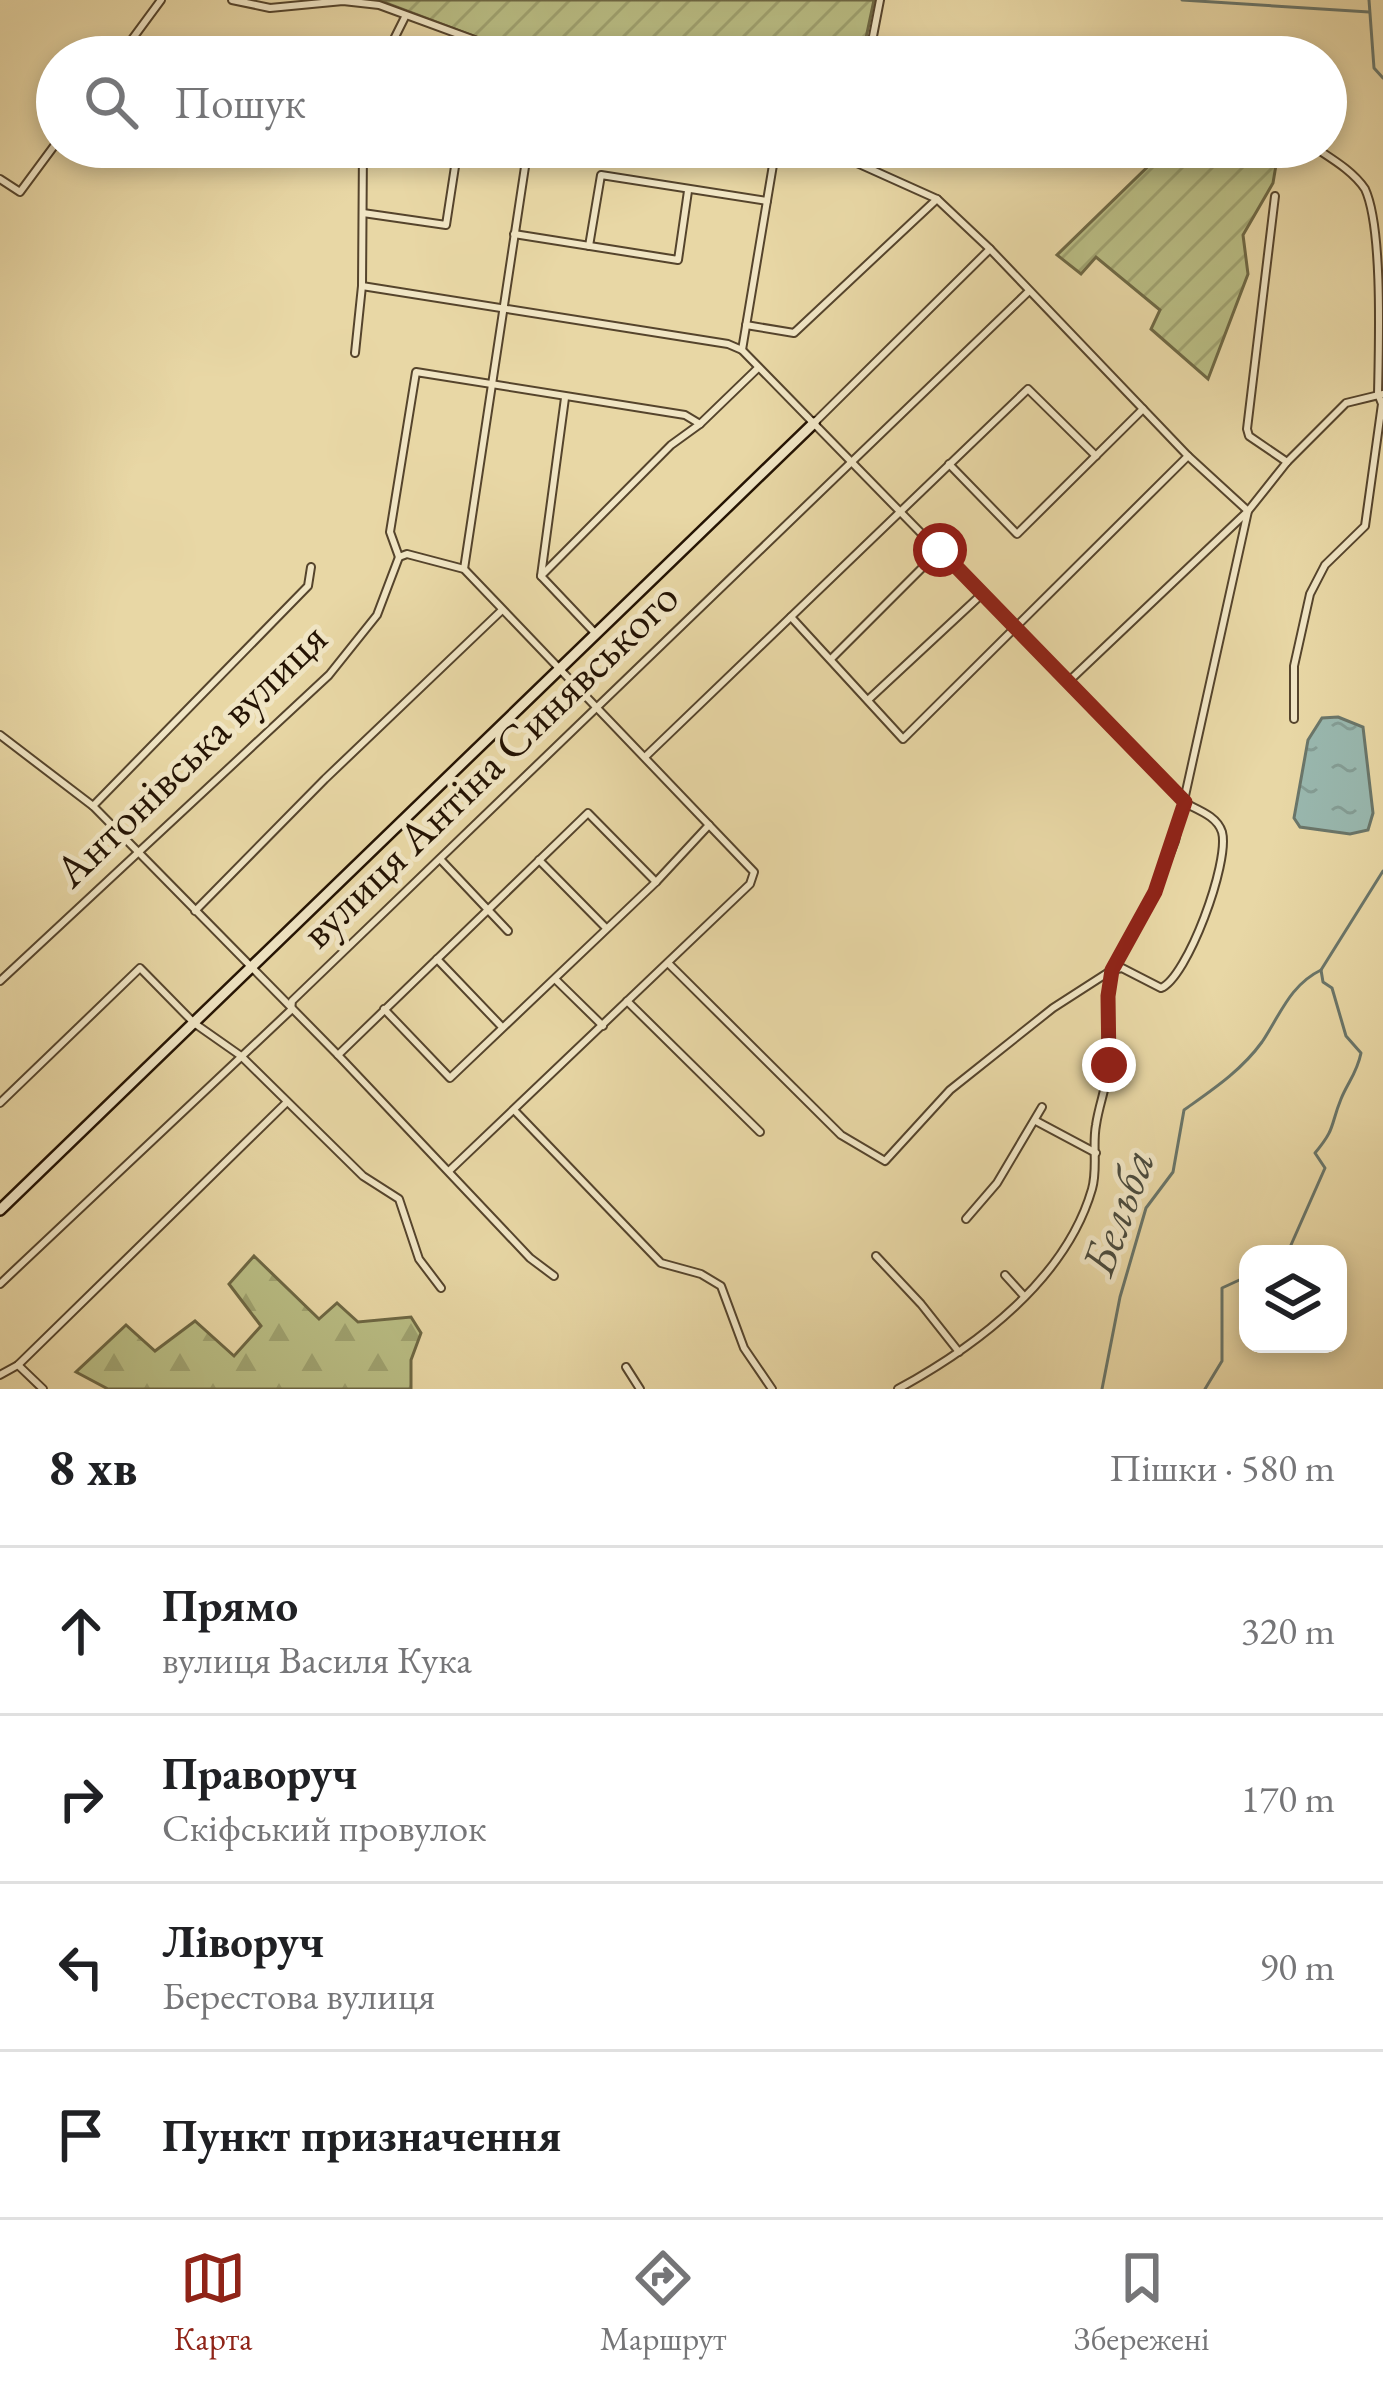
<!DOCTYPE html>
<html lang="uk">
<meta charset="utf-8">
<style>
body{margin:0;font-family:"EB Garamond",serif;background:#f6f6f6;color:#202124}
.controls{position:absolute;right:36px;bottom:36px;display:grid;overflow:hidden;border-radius:24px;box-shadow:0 6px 18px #0003}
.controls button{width:108px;height:108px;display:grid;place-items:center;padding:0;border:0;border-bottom:3px solid #e0e0e0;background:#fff;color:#202124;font:60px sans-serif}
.stop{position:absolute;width:36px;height:36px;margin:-27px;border:9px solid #8f2418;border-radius:50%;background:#fff}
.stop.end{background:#8f2418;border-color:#fff;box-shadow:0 3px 12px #0008}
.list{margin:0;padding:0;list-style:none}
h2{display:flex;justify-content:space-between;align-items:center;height:156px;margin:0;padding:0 48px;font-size:51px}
h2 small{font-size:39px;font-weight:400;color:#757577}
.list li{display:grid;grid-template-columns:78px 1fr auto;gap:36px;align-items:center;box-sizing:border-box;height:168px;padding:0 48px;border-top:3px solid #e0e0e0}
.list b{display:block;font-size:45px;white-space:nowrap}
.list p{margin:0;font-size:39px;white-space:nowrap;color:#757577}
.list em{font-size:39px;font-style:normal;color:#757577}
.icon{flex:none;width:66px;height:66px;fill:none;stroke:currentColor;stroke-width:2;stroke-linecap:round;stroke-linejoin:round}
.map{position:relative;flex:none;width:1383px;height:1389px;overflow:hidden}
.search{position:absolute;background:#fff;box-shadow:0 6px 18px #0003;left:36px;right:36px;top:36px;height:132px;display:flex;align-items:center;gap:30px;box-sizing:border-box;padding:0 42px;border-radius:66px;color:#757577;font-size:45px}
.sheet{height:828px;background:#fff}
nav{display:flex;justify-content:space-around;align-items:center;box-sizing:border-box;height:168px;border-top:3px solid #e0e0e0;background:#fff;font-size:33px;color:#757577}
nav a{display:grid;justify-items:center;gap:6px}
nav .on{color:#8f2418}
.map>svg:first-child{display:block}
.forest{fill:url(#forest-firs);stroke:#6e6844;stroke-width:3}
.garden{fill:url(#garden-furrows);stroke:#6e6844;stroke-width:3}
.water{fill:url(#water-ripples);stroke:#6a766a;stroke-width:3}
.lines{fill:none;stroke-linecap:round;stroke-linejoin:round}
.stream{stroke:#6a766a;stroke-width:3}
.street-casing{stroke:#55442c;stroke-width:10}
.secondary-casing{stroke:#241303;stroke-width:14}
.street{stroke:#f0e5c4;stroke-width:6}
.secondary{stroke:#f0e5c4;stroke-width:9}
.route{stroke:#8f2418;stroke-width:15}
.labels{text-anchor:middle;stroke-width:10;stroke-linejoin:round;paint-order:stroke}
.street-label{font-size:45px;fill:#241303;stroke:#f0e5c4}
.water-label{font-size:48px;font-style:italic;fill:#4d4d3f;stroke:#f0e5c4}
</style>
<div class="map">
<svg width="1383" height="1389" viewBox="0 0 1383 1389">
<defs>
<pattern id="forest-firs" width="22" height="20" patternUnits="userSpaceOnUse" patternTransform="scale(3)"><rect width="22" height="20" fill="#b9bd84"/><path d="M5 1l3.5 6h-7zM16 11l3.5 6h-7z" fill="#9fa270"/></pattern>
<pattern id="garden-furrows" width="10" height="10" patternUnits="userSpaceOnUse" patternTransform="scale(3)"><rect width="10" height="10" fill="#b9bd84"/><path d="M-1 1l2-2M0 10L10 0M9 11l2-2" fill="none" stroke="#9fa270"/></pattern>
<pattern id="water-ripples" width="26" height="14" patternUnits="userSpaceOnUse" patternTransform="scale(3)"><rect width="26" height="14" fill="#99b8af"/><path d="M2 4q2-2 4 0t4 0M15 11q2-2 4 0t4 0" fill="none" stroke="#849d95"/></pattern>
</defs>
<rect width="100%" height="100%" fill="#e8d7a5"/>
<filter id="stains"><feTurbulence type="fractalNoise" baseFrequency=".00167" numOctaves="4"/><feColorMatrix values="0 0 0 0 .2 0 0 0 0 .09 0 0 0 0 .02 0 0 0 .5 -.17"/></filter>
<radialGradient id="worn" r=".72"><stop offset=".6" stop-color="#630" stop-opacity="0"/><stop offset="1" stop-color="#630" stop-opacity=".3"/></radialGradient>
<polygon class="forest" points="254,1256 319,1319 337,1303 358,1322 411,1317 421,1333 411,1360 411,1389 108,1389 76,1372 126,1325 155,1351 195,1321 234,1356 261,1326 229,1284"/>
<g class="garden">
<polygon points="378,0 874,0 862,57 529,57"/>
<polygon points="1168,147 1279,147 1273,183 1243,235 1248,274 1208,379 1151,329 1160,310 1096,257 1081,274 1057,255"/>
</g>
<polygon class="water" points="1338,717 1363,727 1373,813 1368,830 1350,834 1300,827 1294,818 1308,740 1322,718"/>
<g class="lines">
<g class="stream">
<polyline points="1182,0 1369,12"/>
<polyline points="1369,0 1374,68 1383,78"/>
<path d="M1287 1254 1325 1168 1315 1153C1336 1128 1330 1126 1341 1099 1348 1082 1357 1073 1361 1053L1346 1036 1332 988 1323 982 1321 970 1383 871"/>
<path d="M1102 1389 1120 1297 1146 1208 1173 1172 1184 1110C1212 1090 1241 1071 1262 1042 1280 1015 1290 985 1321 970"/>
<polyline points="1205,1389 1222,1361 1222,1288 1248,1276"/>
</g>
<defs>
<g id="street">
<polyline points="232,0 270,8 343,1 379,5 521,57"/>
<polyline points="119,57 161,0"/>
<polyline points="385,57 405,17"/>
<polyline points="869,57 880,0"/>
<polyline points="788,147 848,159 937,199 990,249 1188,456 1248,511"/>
<polyline points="848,159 851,147"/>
<polyline points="0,179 20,192 57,142"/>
<polyline points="1275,196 1247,429 1249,436 1287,462"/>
<polyline points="363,213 446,225 458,147"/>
<polyline points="514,234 678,260 688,191"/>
<polyline points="589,246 601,175 767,201"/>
<path d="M362 286 728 344 742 350 1185 803C1198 810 1217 816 1222 832 1230 862 1187 978 1161 988L1122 968 1112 970C1107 1001 1110 1030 1109 1062 1108 1083 1099 1104 1096 1125 1092 1146 1098 1168 1092 1189 1066 1279 977 1346 898 1389"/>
<polyline points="746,325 794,333 937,199"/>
<polyline points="742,350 776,147"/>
<polyline points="355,353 362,286 363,147"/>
<polyline points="565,398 541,576 595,633"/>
<polyline points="814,423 990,249"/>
<polyline points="949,464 1017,534 1143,409"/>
<polyline points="399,557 407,554 464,569 754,872 750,884 449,1171"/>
<polyline points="399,557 390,532 416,372 685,415 700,424"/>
<polyline points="464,569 528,147"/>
<polyline points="541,576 671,445 700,424 758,368"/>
<polyline points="791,617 903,739 1188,456"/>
<polyline points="832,658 940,550"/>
<polyline points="1068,682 1246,513"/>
<polyline points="868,700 982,594"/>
<path d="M1294 719V666L1310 594 1325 565 1365 526 1382 404 1378 394C1379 344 1383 228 1365 189 1353 171 1332 159 1314 147"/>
<polyline points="0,735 93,806 338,1055 530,1258 554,1276"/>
<polyline points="645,757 1028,389 1096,456"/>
<polyline points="93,806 308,586 311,567"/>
<polyline points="440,859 508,931"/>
<polyline points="539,860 606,928"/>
<polyline points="195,911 325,779 501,611"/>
<polyline points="437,959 502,1027"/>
<polyline points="668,963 841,1135 885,1161 950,1090 1053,1008 1112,970 1155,892 1175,841 1248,511 1287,462 1346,403 1383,394"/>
<polyline points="555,979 603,1026"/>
<polyline points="0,981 329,675 377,615 399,557"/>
<polyline points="627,1001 760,1132"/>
<polyline points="384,1009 450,1078 656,882 709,825"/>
<polyline points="338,1055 588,813 656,882"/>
<polyline points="0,1103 140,968 194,1023 241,1056 363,1176 399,1199 419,1259 441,1288"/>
<polyline points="514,1110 661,1263 701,1274 721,1286 744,1348 772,1389"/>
<polyline points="1036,1121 1096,1153"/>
<polyline points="966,1219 997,1183 1042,1107"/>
<polyline points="876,1256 921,1304 959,1352"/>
<polyline points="1005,1275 1024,1296"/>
<polyline points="0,1284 291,1010 292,1001 1028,292"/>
<polyline points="18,1365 43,1389"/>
<polyline points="626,1367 640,1389"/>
<polyline points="0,1375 18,1365 287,1102"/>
</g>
<polyline id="secondary" points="0,1210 814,423"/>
</defs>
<use href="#street" class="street-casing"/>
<use href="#secondary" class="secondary-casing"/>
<use href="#street" class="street"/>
<use href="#secondary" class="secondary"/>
</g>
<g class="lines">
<polyline class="route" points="940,550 1185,802 1155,892 1112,970 1108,996 1109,1065"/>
</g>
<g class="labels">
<g class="street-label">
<text transform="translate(190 754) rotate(-44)" y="16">Антонівська вулиця</text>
<text transform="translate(489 764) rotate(-44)" y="16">вулиця Антіна Синявського</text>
</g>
<g class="water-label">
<text transform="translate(1117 1212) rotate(-70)" y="17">Бельба</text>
</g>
</g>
<rect width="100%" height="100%" filter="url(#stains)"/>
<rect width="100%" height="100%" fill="url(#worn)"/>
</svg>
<div class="controls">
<button><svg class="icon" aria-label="layers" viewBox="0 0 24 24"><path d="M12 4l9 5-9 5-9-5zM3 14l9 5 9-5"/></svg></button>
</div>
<div class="stop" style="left:940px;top:550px"></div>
<div class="stop end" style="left:1109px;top:1065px"></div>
<div class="search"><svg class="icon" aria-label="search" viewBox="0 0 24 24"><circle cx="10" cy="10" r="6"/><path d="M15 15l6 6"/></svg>Пошук</div>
</div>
<section class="sheet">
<h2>8 хв<small>Пішки · 580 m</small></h2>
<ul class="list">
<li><svg class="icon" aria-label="ahead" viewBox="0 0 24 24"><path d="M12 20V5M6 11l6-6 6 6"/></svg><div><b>Прямо</b><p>вулиця Василя Кука</p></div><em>320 m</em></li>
<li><svg class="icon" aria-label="right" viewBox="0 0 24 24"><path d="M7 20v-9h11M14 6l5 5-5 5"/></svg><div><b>Праворуч</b><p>Скіфський провулок</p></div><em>170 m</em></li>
<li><svg class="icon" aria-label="left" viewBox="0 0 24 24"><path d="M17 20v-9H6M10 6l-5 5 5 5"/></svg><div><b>Ліворуч</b><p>Берестова вулиця</p></div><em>90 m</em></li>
<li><svg class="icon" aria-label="arrive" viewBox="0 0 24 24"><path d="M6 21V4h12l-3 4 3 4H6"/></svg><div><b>Пункт призначення</b></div></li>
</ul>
</section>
<nav>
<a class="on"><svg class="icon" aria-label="map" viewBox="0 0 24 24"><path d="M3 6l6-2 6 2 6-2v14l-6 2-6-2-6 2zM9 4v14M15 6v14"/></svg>Карта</a>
<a><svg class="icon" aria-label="directions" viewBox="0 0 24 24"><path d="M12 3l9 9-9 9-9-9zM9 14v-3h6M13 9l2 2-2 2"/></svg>Маршрут</a>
<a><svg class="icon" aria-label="saved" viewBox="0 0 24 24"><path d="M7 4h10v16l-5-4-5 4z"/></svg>Збережені</a>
</nav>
